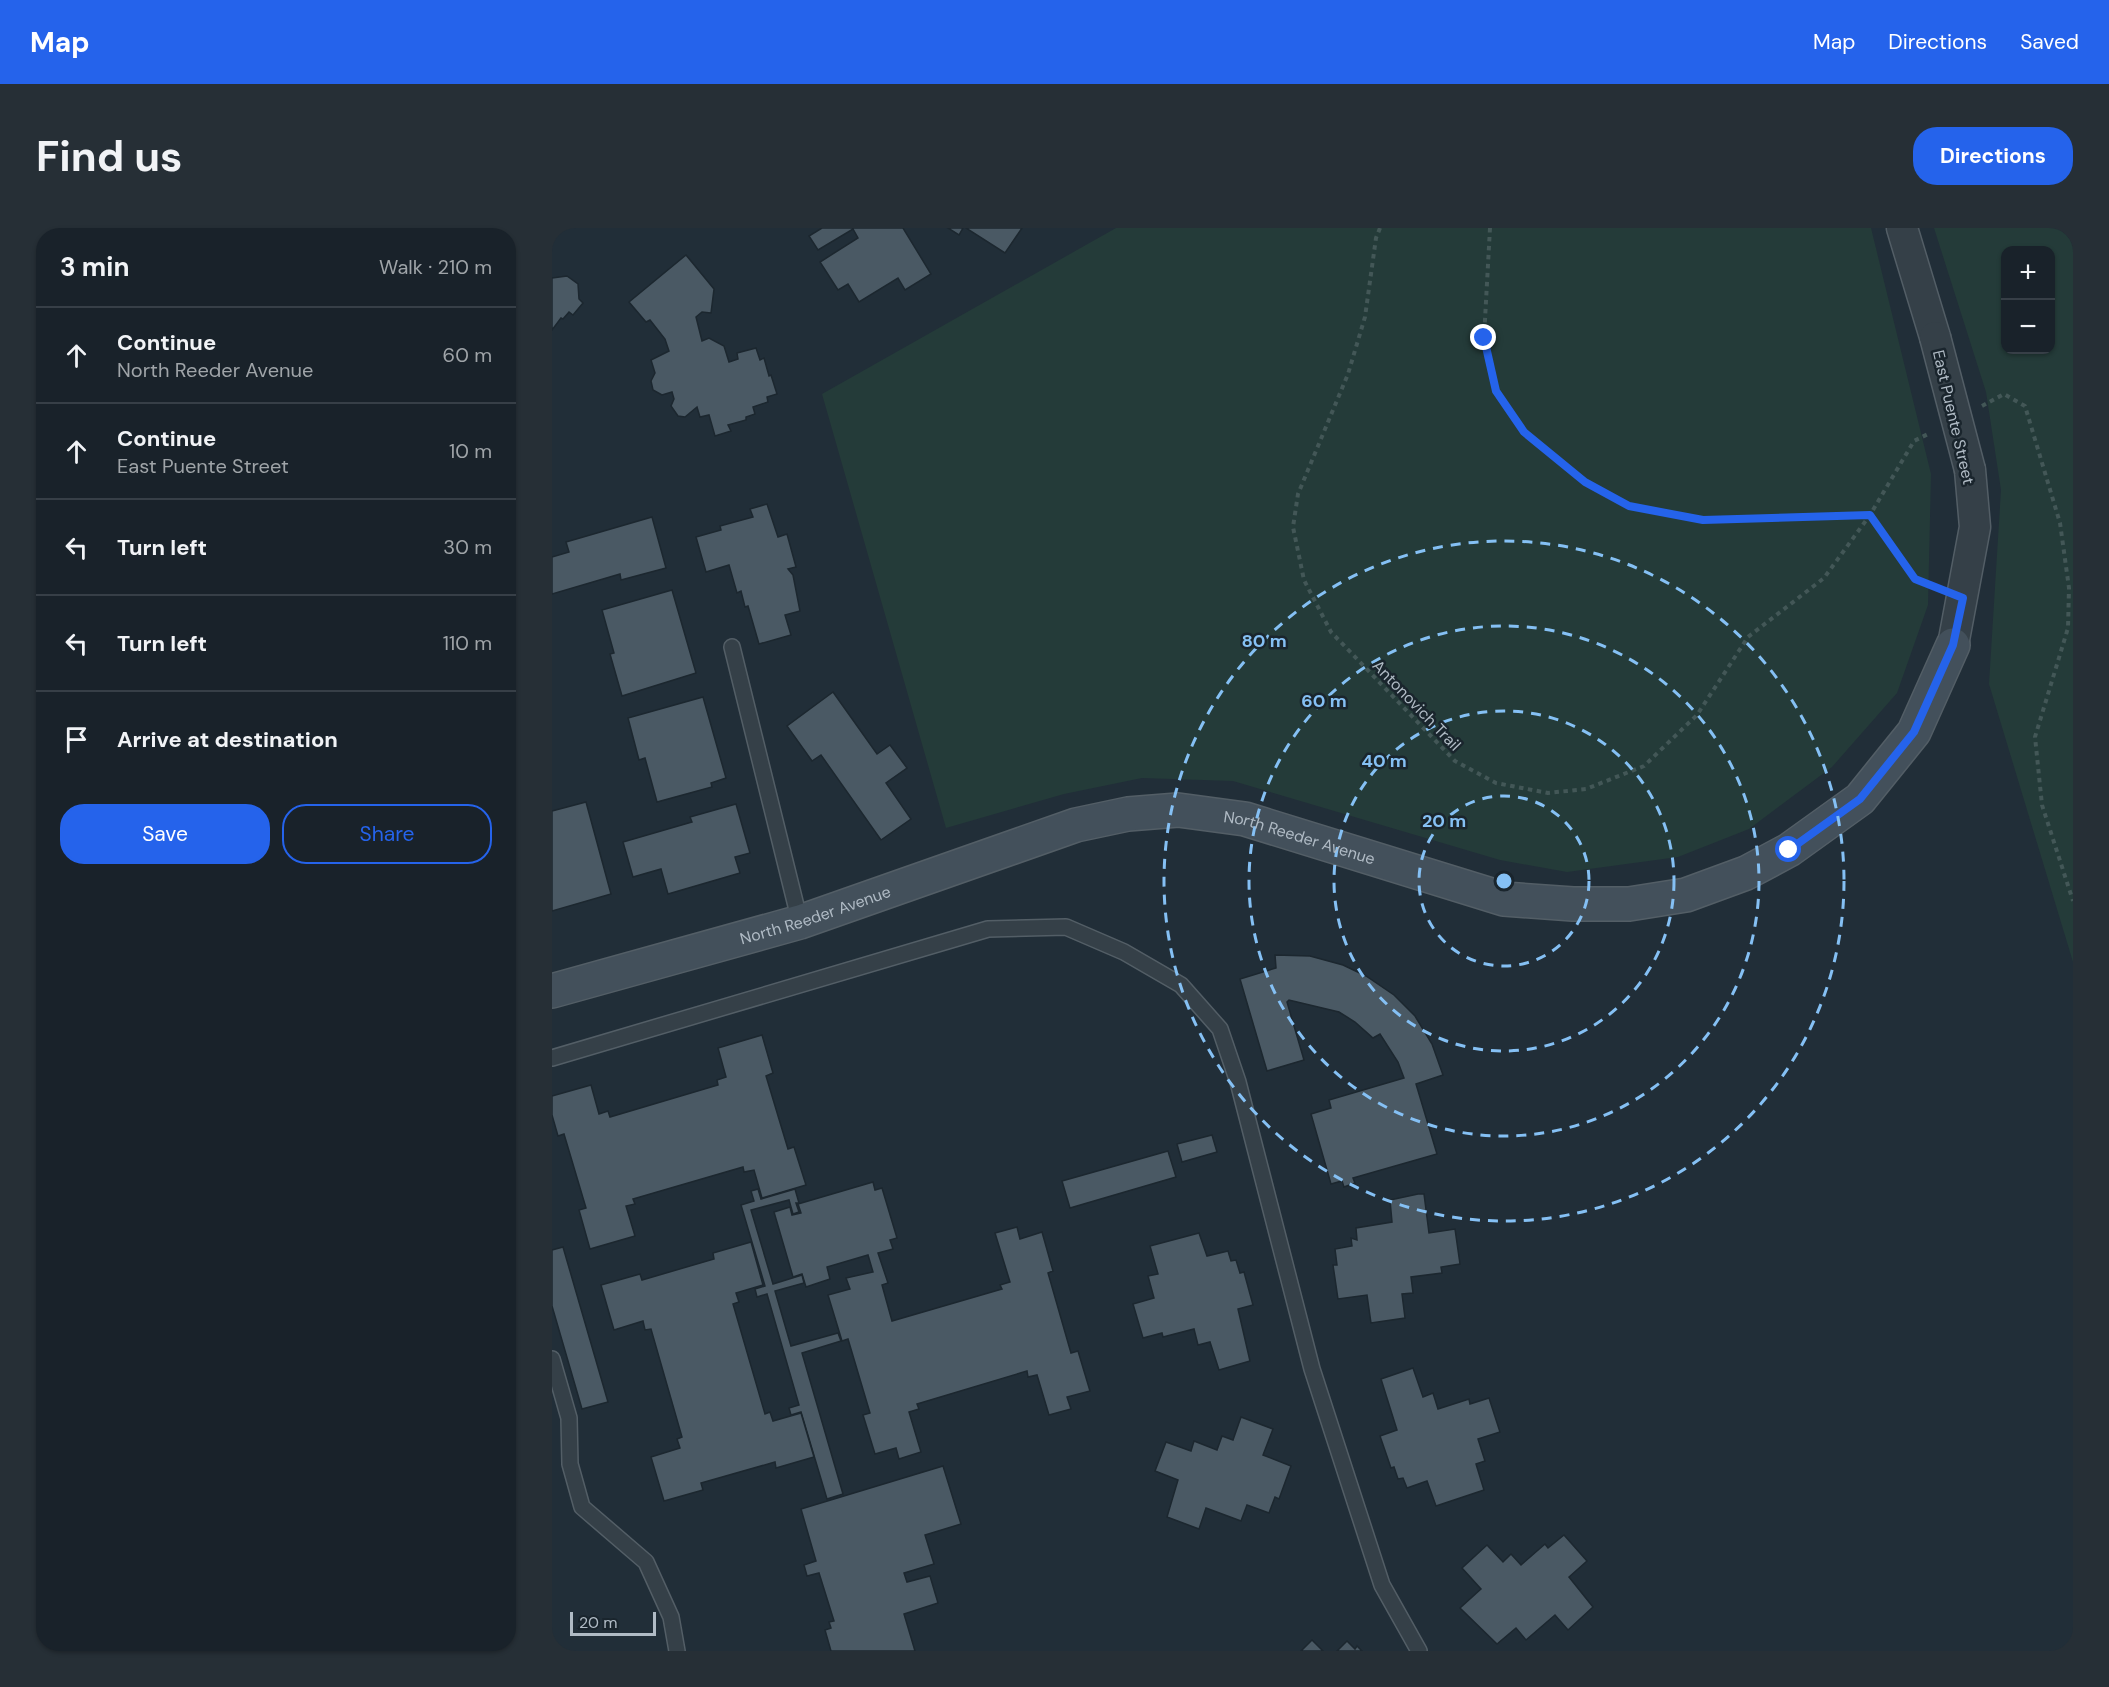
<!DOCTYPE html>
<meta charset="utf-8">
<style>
body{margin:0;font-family:"DM Sans",sans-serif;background:#262f36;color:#f1f3f6}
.controls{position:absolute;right:18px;top:18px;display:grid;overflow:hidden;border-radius:12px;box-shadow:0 2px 4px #0004}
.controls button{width:54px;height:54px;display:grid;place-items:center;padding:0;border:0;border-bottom:2px solid #373f47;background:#19222a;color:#f1f3f6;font:30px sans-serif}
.scale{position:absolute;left:18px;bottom:15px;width:86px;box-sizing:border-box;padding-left:6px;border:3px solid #b0bbc5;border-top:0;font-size:16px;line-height:21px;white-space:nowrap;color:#b0bbc5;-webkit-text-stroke:4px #1a252d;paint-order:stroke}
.stop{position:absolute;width:18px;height:18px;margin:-14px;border:4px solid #2563eb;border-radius:50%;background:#fff}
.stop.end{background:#2563eb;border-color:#fff;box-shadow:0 2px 6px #0008}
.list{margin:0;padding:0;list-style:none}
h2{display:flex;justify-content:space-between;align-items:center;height:78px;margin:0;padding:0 24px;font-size:26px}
h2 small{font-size:20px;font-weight:400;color:#9fa4a8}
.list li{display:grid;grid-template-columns:39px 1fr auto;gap:18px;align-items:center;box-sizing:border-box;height:96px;padding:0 24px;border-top:2px solid #373f47}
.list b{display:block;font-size:22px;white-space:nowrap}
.list p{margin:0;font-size:20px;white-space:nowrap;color:#9fa4a8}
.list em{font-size:20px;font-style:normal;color:#9fa4a8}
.actions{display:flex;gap:12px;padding:18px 24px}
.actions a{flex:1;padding:14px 0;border:2px solid #2563eb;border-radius:24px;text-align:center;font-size:21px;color:#2563eb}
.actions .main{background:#2563eb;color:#fff}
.icon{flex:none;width:33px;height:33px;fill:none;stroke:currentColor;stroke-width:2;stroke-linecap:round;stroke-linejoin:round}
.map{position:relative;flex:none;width:1521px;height:1423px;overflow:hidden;border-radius:24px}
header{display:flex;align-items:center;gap:36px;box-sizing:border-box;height:84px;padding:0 30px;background:#2563eb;color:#fff}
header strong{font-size:28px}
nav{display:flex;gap:33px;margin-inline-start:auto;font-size:21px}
.intro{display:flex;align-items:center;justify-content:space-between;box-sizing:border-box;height:144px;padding:0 36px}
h1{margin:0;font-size:42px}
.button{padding:15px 27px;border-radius:24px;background:#2563eb;color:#fff;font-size:21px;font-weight:700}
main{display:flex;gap:36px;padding:0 36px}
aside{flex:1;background:#19222a;border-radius:24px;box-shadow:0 2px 4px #0004}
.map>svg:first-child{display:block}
.green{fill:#243b39;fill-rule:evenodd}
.building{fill:#4a5964;stroke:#1c272f;stroke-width:1.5}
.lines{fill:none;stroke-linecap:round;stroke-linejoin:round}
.lane-casing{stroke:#535e66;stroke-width:18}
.street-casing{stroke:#535e66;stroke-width:33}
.secondary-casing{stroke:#535e66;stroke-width:36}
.path{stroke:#435757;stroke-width:4;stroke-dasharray:4.5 4.5;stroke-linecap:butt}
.lane{stroke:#354048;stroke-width:15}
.street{stroke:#354048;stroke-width:30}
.secondary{stroke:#43505b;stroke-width:33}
.street-bridge-casing{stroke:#535e66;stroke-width:33;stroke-linecap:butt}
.street-bridge{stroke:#354048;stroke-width:30}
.route{stroke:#2563eb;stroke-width:8}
.ring{fill:none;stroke:#85c0f4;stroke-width:3;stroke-dasharray:10 8}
.labels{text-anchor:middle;stroke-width:5;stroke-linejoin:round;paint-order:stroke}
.street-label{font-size:16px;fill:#b0bbc5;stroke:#1a252d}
.centre{fill:#85c0f4;stroke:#1a252d;stroke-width:3}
.ring-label{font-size:18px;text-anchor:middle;font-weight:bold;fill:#85c0f4;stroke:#1a252d;stroke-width:5;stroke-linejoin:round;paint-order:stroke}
</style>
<header>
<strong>Map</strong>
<nav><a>Map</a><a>Directions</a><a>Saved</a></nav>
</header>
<div class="intro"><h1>Find us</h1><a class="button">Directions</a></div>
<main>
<aside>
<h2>3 min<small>Walk · 210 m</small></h2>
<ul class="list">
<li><svg class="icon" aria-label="ahead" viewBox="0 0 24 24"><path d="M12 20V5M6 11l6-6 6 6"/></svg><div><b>Continue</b><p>North Reeder Avenue</p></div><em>60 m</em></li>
<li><svg class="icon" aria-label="ahead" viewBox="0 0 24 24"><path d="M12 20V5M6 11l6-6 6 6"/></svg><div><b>Continue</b><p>East Puente Street</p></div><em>10 m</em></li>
<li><svg class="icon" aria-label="left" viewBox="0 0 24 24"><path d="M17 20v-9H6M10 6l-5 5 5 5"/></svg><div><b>Turn left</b></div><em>30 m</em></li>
<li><svg class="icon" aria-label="left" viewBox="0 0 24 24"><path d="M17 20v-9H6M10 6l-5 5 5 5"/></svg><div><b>Turn left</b></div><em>110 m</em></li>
<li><svg class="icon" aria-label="arrive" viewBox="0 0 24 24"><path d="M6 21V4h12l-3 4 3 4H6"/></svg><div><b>Arrive at destination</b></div></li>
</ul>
<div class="actions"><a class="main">Save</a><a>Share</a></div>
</aside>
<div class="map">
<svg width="1521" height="1423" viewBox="0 0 1521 1423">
<rect width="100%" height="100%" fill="#212e38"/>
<g class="green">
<polygon points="564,0 1319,0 1379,246 1376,377 1345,465 1280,539 1197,601 1126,629 1015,644 948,632 681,553 590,550 512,566 394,600 270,166"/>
<path d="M1382 0H1521V734L1437 456 1449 262 1434 164ZM1498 22V122H1454V22Z"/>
</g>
<g class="building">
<polygon points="270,0 351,0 379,46 353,62 346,50 307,74 296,56 286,62 268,34 306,10 301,1 266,22 257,8"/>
<polygon points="396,0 411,0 407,7"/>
<polygon points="414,0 470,0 453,25"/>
<polygon points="134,27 162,61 159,85 150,84 144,89 150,113 157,110 172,118 177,134 186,131 185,125 204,120 208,132 212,130 217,148 219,147 225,166 215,169 216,174 201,179 203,186 194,189 194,192 176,197 179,203 163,208 157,187 148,189 145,179 133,189 126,188 119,178 122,171 120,164 110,167 101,162 99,153 103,145 99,132 117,123 113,111 98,92 94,94 77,74"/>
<polygon points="15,48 26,56 27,71 31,75 21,87 17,84 11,91 9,90 0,102 0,50"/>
<polygon points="215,276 226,309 235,306 244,339 236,341 241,347 248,383 233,387 239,407 207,416 196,378 193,379 189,363 185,365 177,337 154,344 144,309 169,302 168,298 201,289 198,281"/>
<polygon points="100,289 114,340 69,352 68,346 0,366 0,329 17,324 14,314"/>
<polygon points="120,362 144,445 70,468 58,426 62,425 50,382"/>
<polygon points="281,464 325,526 338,517 355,540 334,555 359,591 329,612 269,527 260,533 235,498"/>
<polygon points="151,469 174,550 159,555 160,559 105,574 93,530 87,532 76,490"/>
<polygon points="34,574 59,666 0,683 0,583"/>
<polygon points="184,576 198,625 183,629 188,645 116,666 109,641 81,649 71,614 140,594 138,589"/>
<polygon points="723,727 758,728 791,737 814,748 842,767 863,788 880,816 891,847 864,856 885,926 801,950 803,955 792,959 790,953 779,956 759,886 779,880 777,872 852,850 846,834 828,806 821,810 803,794 787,784 737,772 735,774 752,832 715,843 688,751 724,740"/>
<polygon points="210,807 221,845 214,848 236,921 242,919 254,957 210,970 202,942 192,944 191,939 81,971 83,976 74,978 83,1008 38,1021 27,982 34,980 12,906 6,908 0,887 0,868 39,857 47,886 56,883 58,889 166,857 165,852 174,849 166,820"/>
<polygon points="660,907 665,924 630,934 625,916"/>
<polygon points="616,923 624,949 518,980 510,953"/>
<polygon points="321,954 323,962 330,960 345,1010 338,1012 341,1021 326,1025 336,1055 330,1057 340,1093 450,1061 448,1057 458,1054 443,1005 465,999 468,1011 490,1004 501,1043 496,1045 519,1125 526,1123 538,1163 515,1169 519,1181 497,1187 485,1147 476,1149 475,1143 365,1176 367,1181 357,1184 369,1224 347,1231 344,1220 323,1226 311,1187 318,1185 296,1111 290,1113 276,1067 298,1061 294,1050 321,1044 316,1027 275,1039 278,1051 254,1059 250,1046 241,1049 222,984 238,979 240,987 249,985 246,976"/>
<polygon points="206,961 209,971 243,961 247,975 244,975 247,984 241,986 237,972 199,982 221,1056 250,1047 252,1055 223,1063 239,1118 286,1105 289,1113 250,1125 291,1266 275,1271 249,1184 239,1187 237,1180 247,1177 215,1066 205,1069 203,1061 213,1058 189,977 202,973 199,963"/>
<polygon points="866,966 872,966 877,1005 903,1001 908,1036 889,1039 890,1045 859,1049 861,1065 850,1066 853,1090 819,1095 815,1067 786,1071 781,1037 785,1037 783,1021 800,1018 799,1010 805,1012 804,1000 840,994 838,972"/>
<polygon points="647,1005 655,1028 676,1023 679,1033 684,1032 688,1045 692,1044 701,1077 686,1081 698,1133 667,1142 658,1114 646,1117 642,1101 611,1109 610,1105 591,1110 581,1076 602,1070 596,1048 606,1046 598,1018"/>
<polygon points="199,1014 211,1057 184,1065 187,1074 181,1076 213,1186 218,1184 221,1193 249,1185 262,1229 224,1240 223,1234 149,1255 151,1262 112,1273 99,1229 128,1220 125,1211 130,1209 99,1101 93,1102 91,1093 62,1102 49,1057 88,1046 90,1052 162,1031 161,1025"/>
<polygon points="11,1019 56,1174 30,1181 0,1078 0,1022"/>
<polygon points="861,1140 871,1169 881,1165 886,1181 917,1171 918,1176 937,1170 948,1204 926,1211 933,1233 924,1236 932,1262 884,1278 875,1253 855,1260 851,1250 846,1251 842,1239 839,1240 828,1208 845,1202 829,1151"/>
<polygon points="689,1189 721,1201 711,1227 739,1238 727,1271 723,1269 717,1285 695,1277 689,1293 654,1280 647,1301 615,1289 626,1252 603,1243 614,1214 639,1223 642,1213 665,1222 670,1208 681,1212"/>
<polygon points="391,1238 409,1296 373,1307 382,1336 352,1345 355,1354 378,1348 386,1375 352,1386 363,1423 279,1423 273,1402 279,1400 277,1394 282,1393 267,1345 255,1348 252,1337 264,1333 249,1281"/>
<polygon points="1012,1307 1035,1333 1017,1349 1041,1379 1016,1402 1003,1387 974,1412 964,1400 945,1416 908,1380 929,1361 910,1340 935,1317 951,1334 959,1326 969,1337 993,1316 996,1320"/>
<polygon points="760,1412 771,1423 749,1423"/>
<polygon points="795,1413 803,1421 805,1418 810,1423 785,1423"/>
</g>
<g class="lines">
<defs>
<g id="lane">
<polyline points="180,419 248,694"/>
<polyline points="0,830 436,701 514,699 572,724 629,757 668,801 686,854 760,1141 830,1357 867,1423"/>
<polyline points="0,1131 17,1190 18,1236 30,1279 94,1334 119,1389 125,1423"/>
</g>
<g id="street">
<polyline points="1350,0 1383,109"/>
<polyline points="1401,417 1423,299 1418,242"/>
</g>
<g id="secondary">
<path id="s1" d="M0 763 248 694 524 597 576 586 626 582 693 591 952 671 1021 676H1077L1134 667 1194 645 1237 622 1308 571 1362 504 1401 417"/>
</g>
</defs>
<use href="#lane" class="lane-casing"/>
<use href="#street" class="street-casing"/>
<use href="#secondary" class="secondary-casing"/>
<g class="path">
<polyline points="828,0 824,10 813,89 796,146 746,266 741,299 752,352 779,404 903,533 944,555 996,565 1034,561 1092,538 1145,487 1196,409 1272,350 1318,287 1362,213 1378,205"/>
<polyline points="938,0 932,110 944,163 972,204 1033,254 1077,278 1151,292 1318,287 1363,351 1383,359"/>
<polyline points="1430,178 1452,166 1473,178 1508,295 1517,360 1516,400 1483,509 1490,577 1521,673"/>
</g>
<use href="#lane" class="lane"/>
<use href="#street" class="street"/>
<use href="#secondary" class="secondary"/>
<defs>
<polyline id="street-bridge" points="1383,109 1418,242"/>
</defs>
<use href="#street-bridge" class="street-bridge-casing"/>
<use href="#street-bridge" class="street-bridge"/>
</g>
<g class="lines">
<polyline class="route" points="932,110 944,163 972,204 1033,254 1077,278 1151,292 1318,287 1363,351 1411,370 1401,417 1362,504 1308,571 1237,622"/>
</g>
<g class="ring">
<circle cx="952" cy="653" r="85"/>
<circle cx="952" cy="653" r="170"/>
<circle cx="952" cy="653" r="255"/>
<circle cx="952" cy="653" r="340"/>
</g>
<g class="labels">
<g class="street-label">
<text transform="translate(1402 189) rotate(77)" y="6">East Puente Street</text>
<text transform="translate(865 477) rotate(46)" y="6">Antonovich Trail</text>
<text dy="6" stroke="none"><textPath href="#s1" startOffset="778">North Reeder Avenue</textPath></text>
<text dy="6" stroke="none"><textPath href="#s1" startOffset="274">North Reeder Avenue</textPath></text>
</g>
</g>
<circle cx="952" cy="653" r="9" class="centre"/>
<g class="ring-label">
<text x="712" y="419">80 m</text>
<text x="772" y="479">60 m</text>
<text x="832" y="539">40 m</text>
<text x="892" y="599">20 m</text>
</g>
</svg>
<div class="controls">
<button>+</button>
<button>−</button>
</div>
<div class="scale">20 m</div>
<div class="stop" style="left:1237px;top:622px"></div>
<div class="stop end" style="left:932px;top:110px"></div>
</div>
</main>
